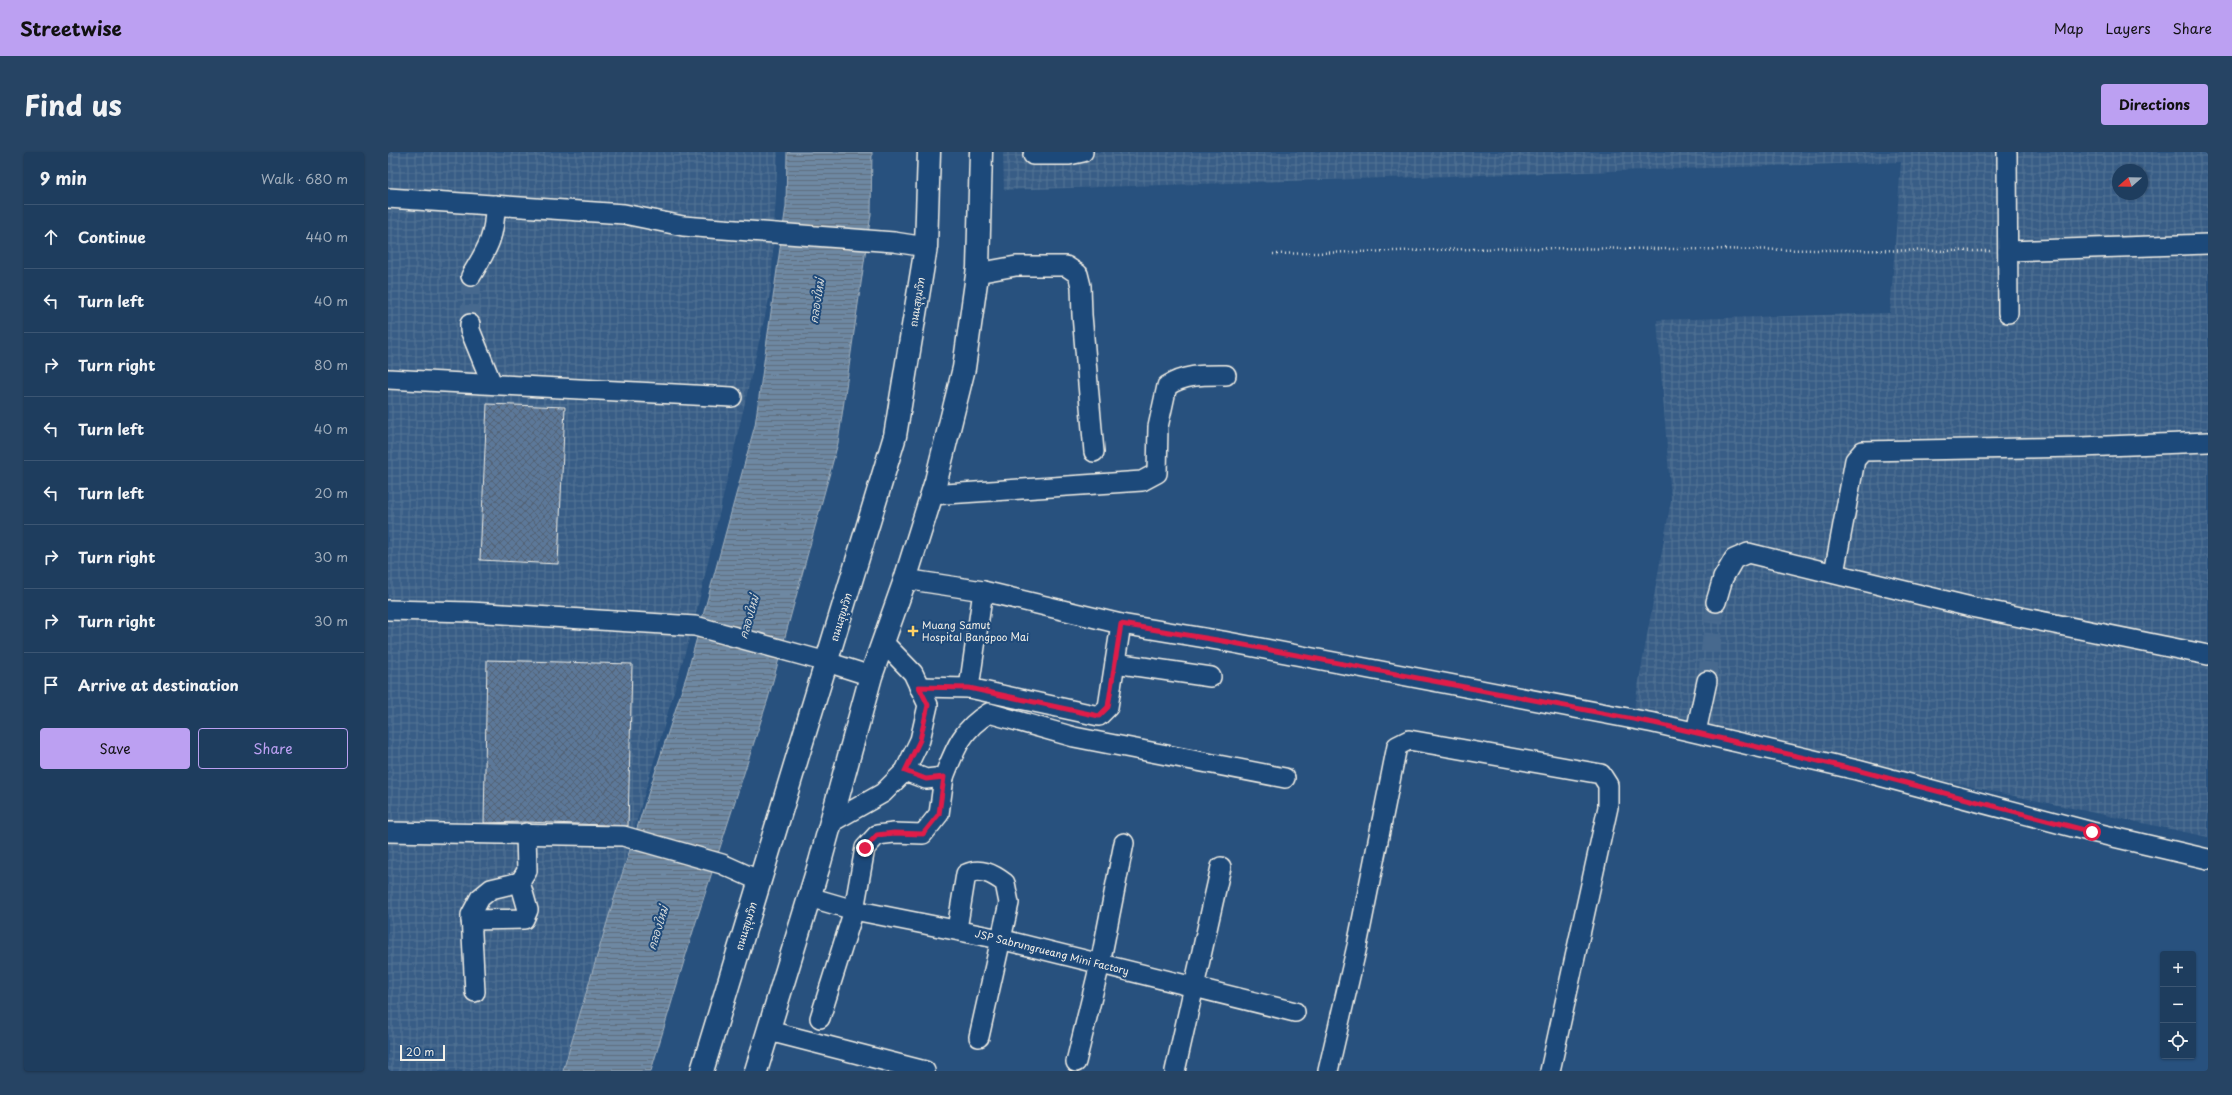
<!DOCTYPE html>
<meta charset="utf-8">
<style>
body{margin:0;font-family:"Playpen Sans","Playpen Sans Thai",sans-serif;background:#264464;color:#f1f3f6}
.controls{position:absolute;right:12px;bottom:12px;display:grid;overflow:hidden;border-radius:4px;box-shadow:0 1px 3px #0004}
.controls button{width:36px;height:36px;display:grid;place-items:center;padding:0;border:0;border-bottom:1px solid #3c5673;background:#1e3d5e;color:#f1f3f6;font:20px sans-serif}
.compass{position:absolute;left:1724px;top:12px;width:36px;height:36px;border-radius:50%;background:#1e3d5e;box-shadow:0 1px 3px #0004;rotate:250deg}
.scale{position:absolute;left:12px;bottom:10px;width:45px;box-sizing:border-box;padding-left:4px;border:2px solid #f4f1e8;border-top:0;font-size:11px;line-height:14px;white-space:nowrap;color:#f4f1e8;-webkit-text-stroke:3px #1f4a7a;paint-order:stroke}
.stop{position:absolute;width:12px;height:12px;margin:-9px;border:3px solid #e11d48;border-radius:50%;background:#fff}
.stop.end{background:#e11d48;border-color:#fff;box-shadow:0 1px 4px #0008}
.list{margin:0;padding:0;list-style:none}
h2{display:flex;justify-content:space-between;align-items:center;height:52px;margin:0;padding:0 16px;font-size:17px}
h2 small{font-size:13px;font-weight:400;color:#a1aebc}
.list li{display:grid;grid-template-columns:26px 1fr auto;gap:12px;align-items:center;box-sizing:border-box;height:64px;padding:0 16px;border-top:1px solid #3c5673}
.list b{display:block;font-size:15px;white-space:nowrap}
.list em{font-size:13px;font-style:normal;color:#a1aebc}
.actions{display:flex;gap:8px;padding:12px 16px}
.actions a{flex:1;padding:9px 0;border:1px solid #bca0f2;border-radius:4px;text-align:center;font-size:14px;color:#bca0f2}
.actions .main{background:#bca0f2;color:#111}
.icon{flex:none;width:22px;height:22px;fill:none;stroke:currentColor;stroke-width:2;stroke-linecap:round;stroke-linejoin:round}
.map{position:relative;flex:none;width:1820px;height:919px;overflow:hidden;border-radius:4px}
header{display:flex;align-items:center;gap:24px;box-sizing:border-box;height:56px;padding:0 20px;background:#bca0f2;color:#111}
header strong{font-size:19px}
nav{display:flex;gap:22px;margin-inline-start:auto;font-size:14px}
.intro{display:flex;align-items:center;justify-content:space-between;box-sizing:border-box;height:96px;padding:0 24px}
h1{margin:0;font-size:28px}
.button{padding:10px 18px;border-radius:4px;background:#bca0f2;color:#111;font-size:14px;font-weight:700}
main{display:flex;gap:24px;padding:0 24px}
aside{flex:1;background:#1e3d5e;border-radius:4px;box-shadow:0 1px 3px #0004}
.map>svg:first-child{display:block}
.industrial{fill:url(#industrial-grid);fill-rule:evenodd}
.water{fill:url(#water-rules);stroke:#a4b2be}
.building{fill:url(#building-cross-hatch);stroke:#f4f1e8}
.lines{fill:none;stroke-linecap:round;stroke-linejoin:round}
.minor-tunnel{stroke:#47698e;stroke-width:19;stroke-dasharray:19 10;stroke-linecap:butt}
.minor-casing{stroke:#f4f1e8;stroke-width:22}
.highway-casing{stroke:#f4f1e8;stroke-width:25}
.path{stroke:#f4f1e8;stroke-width:2.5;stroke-dasharray:1 3;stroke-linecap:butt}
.minor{stroke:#1f4a7a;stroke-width:19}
.highway{stroke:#1f4a7a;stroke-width:22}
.route{stroke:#e11d48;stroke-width:5}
.poi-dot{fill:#ffd166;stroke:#1f4a7a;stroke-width:1.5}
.labels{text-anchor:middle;stroke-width:4;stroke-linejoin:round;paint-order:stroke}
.street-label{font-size:10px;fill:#f4f1e8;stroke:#1f4a7a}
.poi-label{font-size:10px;fill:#f4f1e8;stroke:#1f4a7a;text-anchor:start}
.water-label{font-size:11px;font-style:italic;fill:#d9dcda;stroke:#1f4a7a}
</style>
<header>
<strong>Streetwise</strong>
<nav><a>Map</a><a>Layers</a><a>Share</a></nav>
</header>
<div class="intro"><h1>Find us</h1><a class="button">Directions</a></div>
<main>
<aside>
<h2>9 min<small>Walk · 680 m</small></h2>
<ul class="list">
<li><svg class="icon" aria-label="ahead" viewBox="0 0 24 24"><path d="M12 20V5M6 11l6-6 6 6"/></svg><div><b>Continue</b></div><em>440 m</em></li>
<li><svg class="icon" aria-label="left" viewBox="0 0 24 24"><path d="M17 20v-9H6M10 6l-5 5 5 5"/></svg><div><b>Turn left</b></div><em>40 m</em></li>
<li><svg class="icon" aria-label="right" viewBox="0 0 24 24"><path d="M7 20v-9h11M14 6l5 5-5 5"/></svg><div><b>Turn right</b></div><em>80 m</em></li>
<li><svg class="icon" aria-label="left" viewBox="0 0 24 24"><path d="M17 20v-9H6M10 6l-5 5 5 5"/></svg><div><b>Turn left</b></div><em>40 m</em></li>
<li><svg class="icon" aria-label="left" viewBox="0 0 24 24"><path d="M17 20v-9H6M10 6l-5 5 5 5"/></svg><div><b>Turn left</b></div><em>20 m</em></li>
<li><svg class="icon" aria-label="right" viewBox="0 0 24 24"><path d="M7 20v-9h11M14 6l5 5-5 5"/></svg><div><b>Turn right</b></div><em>30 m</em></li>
<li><svg class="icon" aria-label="right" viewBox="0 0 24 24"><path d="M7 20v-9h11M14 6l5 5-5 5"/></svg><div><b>Turn right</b></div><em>30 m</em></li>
<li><svg class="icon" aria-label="arrive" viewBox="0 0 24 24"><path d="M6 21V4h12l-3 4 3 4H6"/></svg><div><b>Arrive at destination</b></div></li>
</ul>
<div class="actions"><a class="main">Save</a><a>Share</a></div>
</aside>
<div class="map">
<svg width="1820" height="919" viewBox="0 0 1820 919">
<defs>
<pattern id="industrial-grid" width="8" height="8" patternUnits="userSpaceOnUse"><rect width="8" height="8" fill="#375d86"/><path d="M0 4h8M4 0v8" fill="none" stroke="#557597"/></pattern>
<pattern id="water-rules" width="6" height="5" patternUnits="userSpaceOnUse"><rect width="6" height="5" fill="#6e88a2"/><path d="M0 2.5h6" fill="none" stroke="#5f6e7d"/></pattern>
<pattern id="building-cross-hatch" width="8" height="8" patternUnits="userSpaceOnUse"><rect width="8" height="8" fill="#5b7899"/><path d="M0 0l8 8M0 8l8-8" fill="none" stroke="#536274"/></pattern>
</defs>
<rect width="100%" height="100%" fill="#28517e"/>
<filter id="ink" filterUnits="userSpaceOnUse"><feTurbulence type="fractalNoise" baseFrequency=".025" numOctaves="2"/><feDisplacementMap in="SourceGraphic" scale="8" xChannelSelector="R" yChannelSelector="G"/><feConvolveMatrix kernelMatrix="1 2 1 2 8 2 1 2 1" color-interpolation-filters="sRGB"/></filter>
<g filter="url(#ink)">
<g class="industrial">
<polygon points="0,0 390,0 383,138 307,466 177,919 0,919"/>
<path d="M615 0H1820V685L1245 563 1283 348 1269 168 1502 161 1513 10 616 38ZM1730 18H1754V42H1730Z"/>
</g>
<polygon class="water" points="399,0 484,0 483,62 450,291 380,547 306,776 263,919 175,919 225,750 299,522 367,273 398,54"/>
<g class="building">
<polygon points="99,252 177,255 170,412 92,408"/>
<polygon points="99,508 244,512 240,674 138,670 96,671"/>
</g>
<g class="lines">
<g class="minor-tunnel">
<polyline points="82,172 83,124"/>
<polyline points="1319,529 1328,450"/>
</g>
<defs>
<g id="minor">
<polyline points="1619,0 1620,161"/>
<polyline points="645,3 681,3 695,0"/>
<polyline points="0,46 236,62 295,74 506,90 538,95"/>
<polyline points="1620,99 1820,92"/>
<polyline points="589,121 628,114 678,114 690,122 693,134 694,163 706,300"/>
<path d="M83 124C99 97 107 86 107 53"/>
<polyline points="82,172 82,178 104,232"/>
<polyline points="0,227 344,245"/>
<path d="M543 343 754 329 769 321 770 275 779 234C797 222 816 223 838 223"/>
<polyline points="1446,421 1467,308 1475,299 1693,295 1820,290"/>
<polyline points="517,427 595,439 733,472 835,489 1266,571 1469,618 1704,680 1820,707"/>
<polyline points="1328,450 1335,426 1346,407 1360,401 1583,455 1820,503"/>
<polyline points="0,458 83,460 307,474 439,510 483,524"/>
<polyline points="727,511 823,525"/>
<polyline points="531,535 581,536 711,564 720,555 733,472"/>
<polyline points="581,536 595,439"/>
<polyline points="1308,580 1319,529"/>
<path d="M517 619 538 627 556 625C567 597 574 577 601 561L686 585 897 626"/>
<polyline points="442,671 495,641 517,619 532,588 540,553 525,521 495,490"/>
<polyline points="0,680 235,684 334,712 372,729"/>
<polyline points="421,745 466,758 612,787 907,860"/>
<polyline points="83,768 136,767 140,758 132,730"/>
<path d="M569 777 578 722C592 715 605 722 617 731L621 751 591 885"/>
<polyline points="87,840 83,763 92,746 103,737 132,730 139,719 138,681"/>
<polyline points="432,866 466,758 477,696 489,683 506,681 535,682 551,662 556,625"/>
<polyline points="381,879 537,919"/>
<polyline points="688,910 712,812 736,691"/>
<polyline points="787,919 833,715"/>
<polyline points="940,919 969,794 1009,594 1021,588 1213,622 1220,633 1220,655 1162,919"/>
</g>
<g id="highway">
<polyline points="314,919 507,284 538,95 541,0"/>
<polyline points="368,919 432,710 483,524 516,431 548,329 576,216 590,116 593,0"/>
</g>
</defs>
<use href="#minor" class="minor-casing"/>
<use href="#highway" class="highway-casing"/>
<polyline class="path" points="885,102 1127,96 1603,99"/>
<use href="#minor" class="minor"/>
<use href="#highway" class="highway"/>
</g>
</g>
<g class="lines" filter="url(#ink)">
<polyline class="route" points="477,696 489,683 506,681 535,682 551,662 556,625 538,627 517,619 532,588 540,553 531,535 581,536 711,564 720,555 733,472 835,489 1266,571 1469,618 1704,680"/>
</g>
<path class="poi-dot" d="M523 473h4v4h4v4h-4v4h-4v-4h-4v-4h4z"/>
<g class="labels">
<g class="street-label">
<text transform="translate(529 150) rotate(-81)" y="4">ถนนสุขุมวิท</text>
<text transform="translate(453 465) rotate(-73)" y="4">ถนนสุขุมวิท</text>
<text transform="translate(358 774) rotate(-73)" y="4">ถนนสุขุมวิท</text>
<text transform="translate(664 800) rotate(14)" y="4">JSP Sabrungrueang Mini Factory</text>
</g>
<g class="poi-label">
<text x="534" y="477">Muang Samut<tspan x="534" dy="12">Hospital Bangpoo Mai</tspan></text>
</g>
<g class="water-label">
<text transform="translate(429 149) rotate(-81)" y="4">คลองใหม่</text>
<text transform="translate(361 465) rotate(-74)" y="4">คลองใหม่</text>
<text transform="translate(270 776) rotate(-73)" y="4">คลองใหม่</text>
</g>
</g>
</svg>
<div class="controls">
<button>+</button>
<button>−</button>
<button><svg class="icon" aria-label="locate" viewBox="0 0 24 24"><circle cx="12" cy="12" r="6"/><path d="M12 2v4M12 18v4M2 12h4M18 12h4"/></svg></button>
</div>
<svg class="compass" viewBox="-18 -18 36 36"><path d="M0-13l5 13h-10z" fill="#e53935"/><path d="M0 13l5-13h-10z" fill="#a1aebc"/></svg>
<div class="scale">20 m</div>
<div class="stop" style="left:1704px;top:680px"></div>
<div class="stop end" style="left:477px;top:696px"></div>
</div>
</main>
